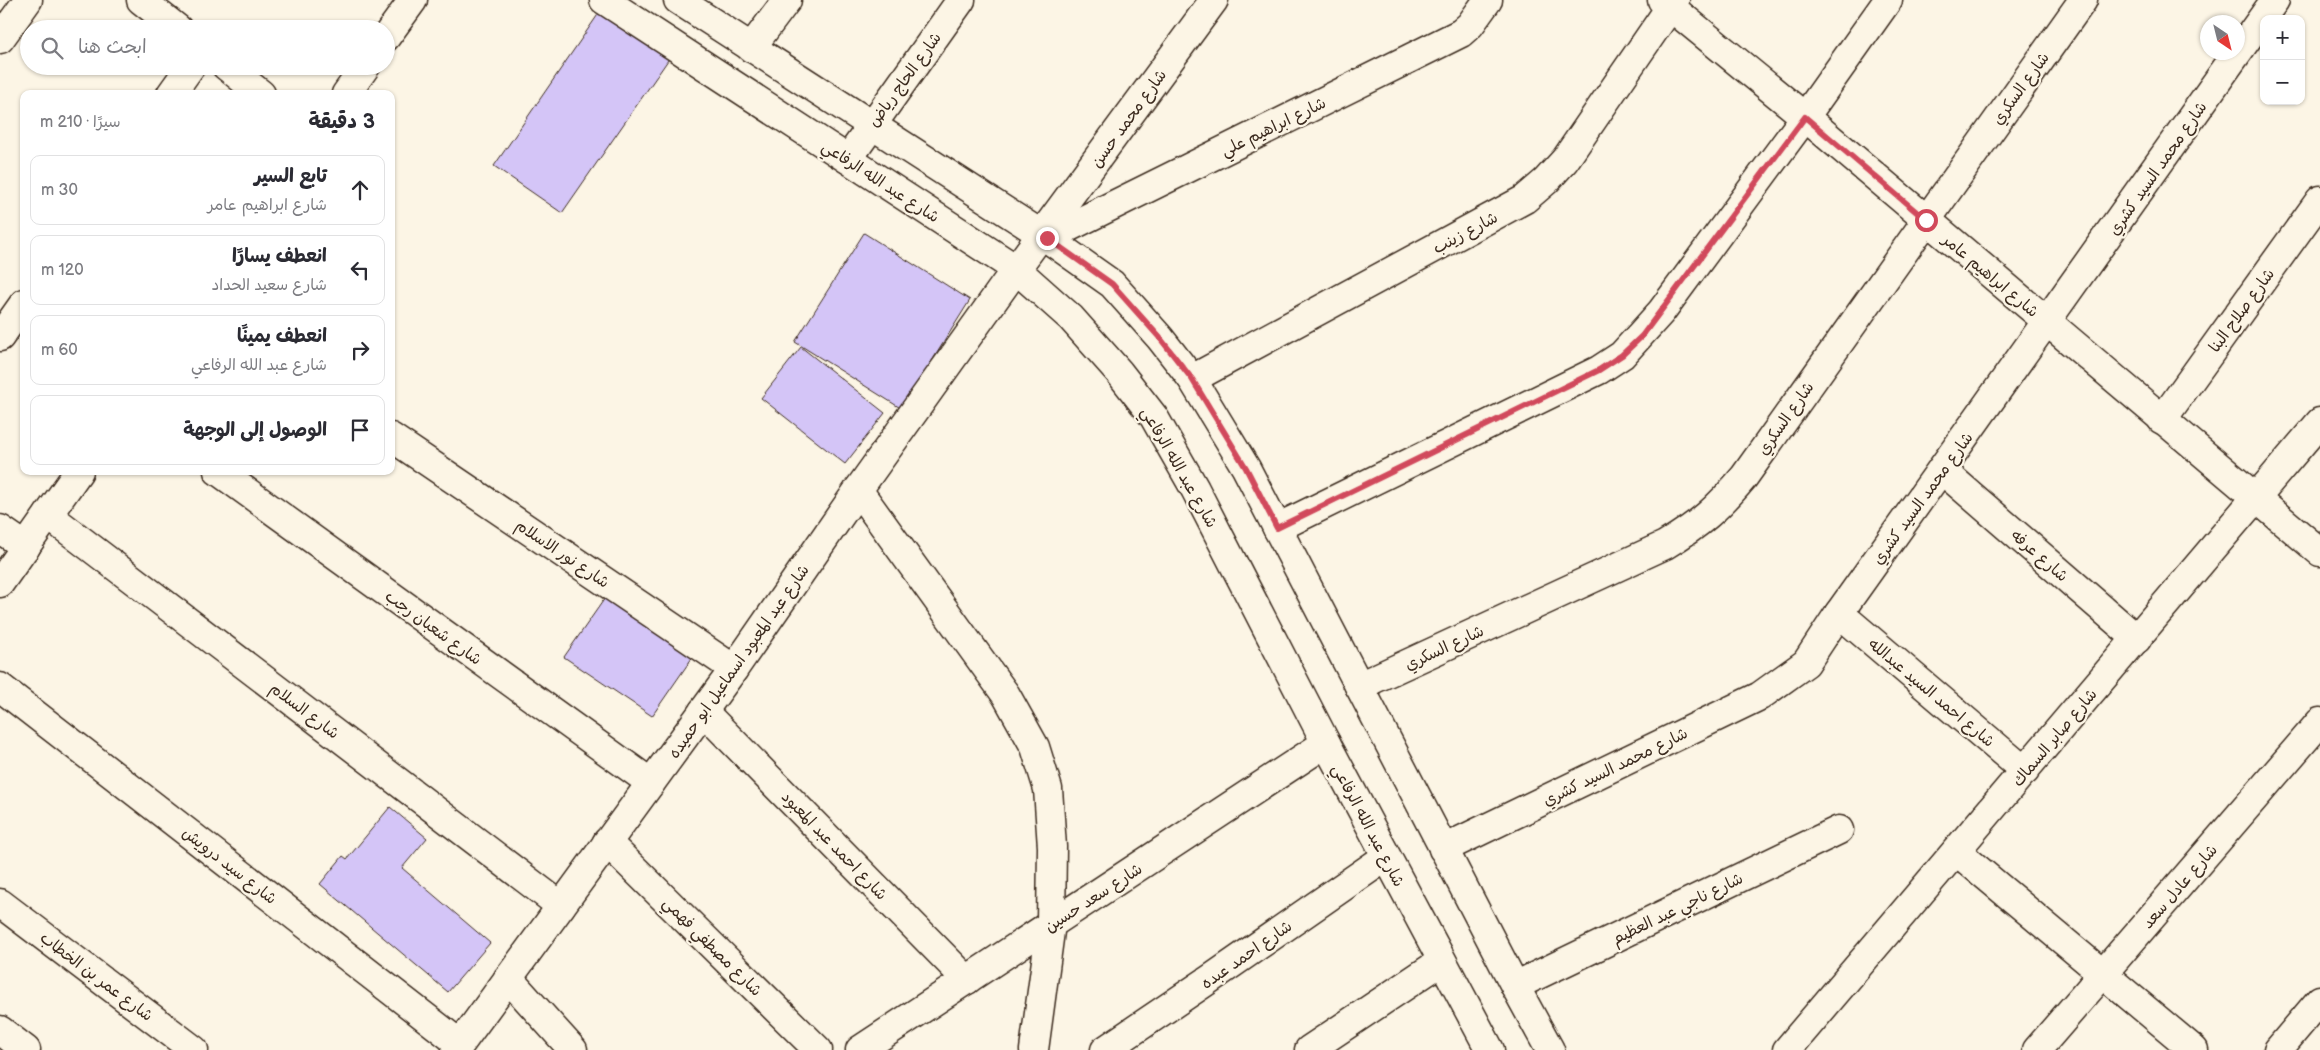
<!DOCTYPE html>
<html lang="ar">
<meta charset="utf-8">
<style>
body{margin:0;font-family:"Balsamiq Sans","Playpen Sans Arabic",sans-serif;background:#f2f2f3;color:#2b2b33;direction:rtl}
.controls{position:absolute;right:15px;top:15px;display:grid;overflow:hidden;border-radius:10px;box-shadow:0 1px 4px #0004}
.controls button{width:45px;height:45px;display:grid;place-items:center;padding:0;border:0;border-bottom:1px solid #e1e1e2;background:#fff;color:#2b2b33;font:25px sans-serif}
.compass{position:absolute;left:2200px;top:15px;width:45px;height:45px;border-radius:50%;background:#fff;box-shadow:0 1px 4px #0004;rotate:145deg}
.stop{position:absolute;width:15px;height:15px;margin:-11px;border:4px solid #d1495b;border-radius:50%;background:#fff}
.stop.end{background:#d1495b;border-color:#fff;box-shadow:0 1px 5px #0008}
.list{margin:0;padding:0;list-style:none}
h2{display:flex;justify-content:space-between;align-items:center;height:65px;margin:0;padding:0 20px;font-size:21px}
h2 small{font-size:16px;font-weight:400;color:#7c7c81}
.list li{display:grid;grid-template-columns:32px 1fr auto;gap:15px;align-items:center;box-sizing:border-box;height:70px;margin:0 10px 10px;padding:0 10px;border:1px solid #e1e1e2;border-radius:10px}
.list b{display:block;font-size:19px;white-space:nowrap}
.list p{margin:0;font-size:16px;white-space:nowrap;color:#7c7c81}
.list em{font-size:16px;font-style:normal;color:#7c7c81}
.icon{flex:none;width:28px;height:28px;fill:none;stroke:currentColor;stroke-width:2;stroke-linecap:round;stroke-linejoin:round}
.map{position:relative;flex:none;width:2320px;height:1050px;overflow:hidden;direction:ltr}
.search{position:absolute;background:#fff;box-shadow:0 1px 4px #0004;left:20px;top:20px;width:375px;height:55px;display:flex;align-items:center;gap:12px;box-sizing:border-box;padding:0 18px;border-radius:28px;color:#7c7c81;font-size:19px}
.panel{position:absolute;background:#fff;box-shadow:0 1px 4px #0004;left:20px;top:90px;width:375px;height:385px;border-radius:10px;direction:rtl}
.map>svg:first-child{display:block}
.building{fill:#d4c5f7;stroke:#3b2a1e}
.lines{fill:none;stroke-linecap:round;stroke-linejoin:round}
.minor-casing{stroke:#3b2a1e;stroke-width:31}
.minor{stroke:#fcf5e5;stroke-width:28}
.route{stroke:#d1495b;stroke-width:6}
.labels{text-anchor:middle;stroke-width:4.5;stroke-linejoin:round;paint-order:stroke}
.street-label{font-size:16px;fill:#3b2a1e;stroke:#fcf5e5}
</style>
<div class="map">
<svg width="2320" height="1050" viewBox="0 0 2320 1050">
<rect width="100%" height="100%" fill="#fcf5e5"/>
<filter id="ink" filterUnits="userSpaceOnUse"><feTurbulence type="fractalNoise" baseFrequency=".02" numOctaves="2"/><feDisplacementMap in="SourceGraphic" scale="10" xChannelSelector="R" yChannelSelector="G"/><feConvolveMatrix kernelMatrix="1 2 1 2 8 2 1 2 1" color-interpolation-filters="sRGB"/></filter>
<g filter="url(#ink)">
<g class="building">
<polygon points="606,3 675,50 562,213 494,166"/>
<polygon points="864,233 970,300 902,409 795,342"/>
<polygon points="801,347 885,413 845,464 761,398"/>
<polygon points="605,598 692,658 652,716 564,657"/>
<polygon points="390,807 427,838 402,868 490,943 448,992 320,884 343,856 347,859"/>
</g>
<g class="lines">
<defs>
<g id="minor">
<polyline points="141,0 178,29"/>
<polyline points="604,0 1016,269 1071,318 1119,372 1154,417 1195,489 1326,743 1490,1050"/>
<polyline points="678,0 1047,238 1112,284 1160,338 1192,379 1246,468 1515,986 1550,1050"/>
<polyline points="1662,0 1805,117 2320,552"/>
<polyline points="386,37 413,0"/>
<polyline points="0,39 28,0"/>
<polyline points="751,48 787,0"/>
<polyline points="226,66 261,94"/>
<polyline points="171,94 191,66"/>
<polyline points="346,94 366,66"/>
<polyline points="848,159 961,0"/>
<polyline points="1047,238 1461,33 1470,25 1488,0"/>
<polyline points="0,337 24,303"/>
<polyline points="1192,379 1525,199 1546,181 1565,160 1675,0"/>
<polyline points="2162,420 2320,200"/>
<polyline points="391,437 734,669"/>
<polyline points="1942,470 2137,639"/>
<polyline points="218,471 651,783"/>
<polyline points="858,490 1006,695 1035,747 1048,789 1052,847 1051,924 1034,1050"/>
<polyline points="48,515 561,906"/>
<polyline points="1277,528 1599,370 1622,355 1661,312 1805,117 1888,0"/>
<polyline points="0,529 26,547"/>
<polyline points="0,583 79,471"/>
<polyline points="1839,613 2025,771"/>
<path d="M1359 686 1665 545C1700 524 1718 508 1744 477L2083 0"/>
<polyline points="0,687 460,1044"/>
<polyline points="703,711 967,980"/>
<polyline points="607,842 818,1050"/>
<polyline points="1443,849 1760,696 1806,663 1839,613 2275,0"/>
<polyline points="1956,851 2194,1050"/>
<polyline points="0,903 194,1050"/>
<polyline points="508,978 573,1050"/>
<polyline points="1515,986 1839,830"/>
<polyline points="0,1030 26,1050"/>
<polyline points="456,1050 734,669 858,490 1016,269 1214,0"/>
<polyline points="860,1050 1326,743"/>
<polyline points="1105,1050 1213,977 1386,857"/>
<polyline points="1309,1050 1442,961"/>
<polyline points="1787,1050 2320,422"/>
<polyline points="2037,1050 2320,722"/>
<polyline points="2278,1050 2320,1000"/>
</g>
</defs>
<use href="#minor" class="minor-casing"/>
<use href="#minor" class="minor"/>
</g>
</g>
<g class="lines" filter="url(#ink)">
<polyline class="route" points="1047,238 1112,284 1160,338 1192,379 1246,468 1277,528 1599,370 1622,355 1642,336 1805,117 1926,220"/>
</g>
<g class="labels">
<g class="street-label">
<text transform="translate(904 79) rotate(-54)" y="6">شارع الحاج رياض</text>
<text transform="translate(2020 88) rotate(-54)" y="6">شارع السكري</text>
<text transform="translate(1128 118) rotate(-54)" y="6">شارع محمد حسن</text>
<text transform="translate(1273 126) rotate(-26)" y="6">شارع ابراهيم علي</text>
<text transform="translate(2157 168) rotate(-55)" y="6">شارع محمد السيد كشري</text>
<text transform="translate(881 181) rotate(33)" y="6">شارع عبد الله الرفاعي</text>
<text transform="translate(1465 232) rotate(-28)" y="6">شارع زينب</text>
<text transform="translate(1991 275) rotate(40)" y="6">شارع ابراهيم عامر</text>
<text transform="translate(2241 310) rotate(-54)" y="6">شارع صلاح البنا</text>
<text transform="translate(1785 418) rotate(-55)" y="6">شارع السكري</text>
<text transform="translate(1180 467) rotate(60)" y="6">شارع عبد الله الرفاعي</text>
<text transform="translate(1922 498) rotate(-54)" y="6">شارع محمد السيد كشري</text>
<text transform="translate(563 553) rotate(34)" y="6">شارع نور الاسلام</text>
<text transform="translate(2040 555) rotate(41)" y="6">شارع عرفه</text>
<text transform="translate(434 627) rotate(36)" y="6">شارع شعبان رجب</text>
<text transform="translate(1444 647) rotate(-25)" y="6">شارع السكري</text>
<text transform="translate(738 661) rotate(-55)" y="6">شارع عبد المعبود اسماعيل ابو حميده</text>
<text transform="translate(1932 692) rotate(40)" y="6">شارع احمد السيد عبدالله</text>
<text transform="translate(305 710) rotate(37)" y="6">شارع السلام</text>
<text transform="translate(2054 737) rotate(-50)" y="6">شارع صابر السماك</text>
<text transform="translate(1615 766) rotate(-26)" y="6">شارع محمد السيد كشري</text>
<text transform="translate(1369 825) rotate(62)" y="6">شارع عبد الله الرفاعي</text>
<text transform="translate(835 845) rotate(46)" y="6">شارع احمد عبد المعبود</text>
<text transform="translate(230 865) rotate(38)" y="6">شارع سيد درويش</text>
<text transform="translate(2179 886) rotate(-49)" y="6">شارع عادل سعد</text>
<text transform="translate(1093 897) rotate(-33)" y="6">شارع سعد حسين</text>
<text transform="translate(1677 908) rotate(-26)" y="6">شارع ناجي عبد العظيم</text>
<text transform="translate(713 946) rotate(45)" y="6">شارع مصطفي فهمي</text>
<text transform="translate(1246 954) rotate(-35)" y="6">شارع احمد عبده</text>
<text transform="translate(97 976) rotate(37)" y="6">شارع عمر بن الخطاب</text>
</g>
</g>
</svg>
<div class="controls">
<button>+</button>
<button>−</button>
</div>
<svg class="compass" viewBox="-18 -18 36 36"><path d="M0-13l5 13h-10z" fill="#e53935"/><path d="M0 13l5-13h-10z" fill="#7c7c81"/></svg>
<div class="stop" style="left:1926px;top:220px"></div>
<div class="stop end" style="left:1047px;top:238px"></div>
<div class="search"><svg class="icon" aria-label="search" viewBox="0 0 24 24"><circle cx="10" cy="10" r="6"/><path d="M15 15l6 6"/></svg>ابحث هنا</div>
<section class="panel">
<h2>3 دقيقة<small>سيرًا · 210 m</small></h2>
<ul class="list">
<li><svg class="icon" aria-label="ahead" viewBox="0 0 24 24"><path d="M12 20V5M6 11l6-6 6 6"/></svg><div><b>تابع السير</b><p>شارع ابراهيم عامر</p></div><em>30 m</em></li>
<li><svg class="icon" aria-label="left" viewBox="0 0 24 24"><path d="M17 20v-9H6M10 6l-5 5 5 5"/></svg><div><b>انعطف يسارًا</b><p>شارع سعيد الحداد</p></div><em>120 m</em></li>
<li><svg class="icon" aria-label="right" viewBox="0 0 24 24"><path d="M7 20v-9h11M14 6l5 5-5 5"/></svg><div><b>انعطف يمينًا</b><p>شارع عبد الله الرفاعي</p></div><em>60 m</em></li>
<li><svg class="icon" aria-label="arrive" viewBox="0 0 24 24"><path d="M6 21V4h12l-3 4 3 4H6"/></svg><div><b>الوصول إلى الوجهة</b></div></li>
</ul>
</section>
</div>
